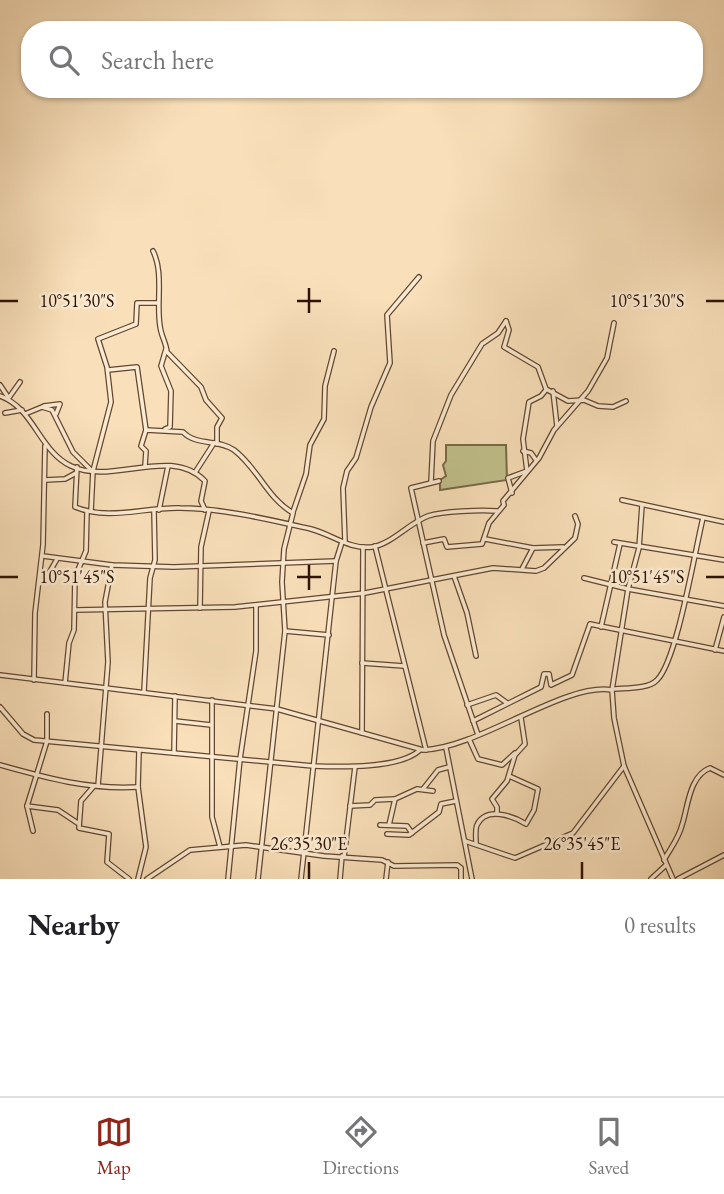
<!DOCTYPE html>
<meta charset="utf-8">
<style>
body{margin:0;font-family:"EB Garamond",serif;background:#f2f2f2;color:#202124}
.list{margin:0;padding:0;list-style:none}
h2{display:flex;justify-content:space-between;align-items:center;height:91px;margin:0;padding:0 28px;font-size:30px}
h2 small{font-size:23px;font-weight:400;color:#757577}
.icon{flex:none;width:38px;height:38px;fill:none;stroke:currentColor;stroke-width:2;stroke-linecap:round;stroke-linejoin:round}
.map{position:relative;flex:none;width:724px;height:879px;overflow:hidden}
.search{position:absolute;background:#fff;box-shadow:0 2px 5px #0004;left:21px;right:21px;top:21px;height:77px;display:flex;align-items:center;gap:18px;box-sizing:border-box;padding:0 24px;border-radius:28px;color:#757577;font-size:26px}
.sheet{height:217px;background:#fff}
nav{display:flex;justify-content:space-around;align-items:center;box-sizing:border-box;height:98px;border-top:2px solid #e0e0e0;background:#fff;font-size:19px;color:#757577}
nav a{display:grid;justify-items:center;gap:4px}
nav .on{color:#8f2418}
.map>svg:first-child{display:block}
.green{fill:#c1c18d;stroke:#786a47;stroke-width:2}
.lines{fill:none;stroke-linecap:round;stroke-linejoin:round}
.minor-casing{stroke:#62462f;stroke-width:6}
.minor{stroke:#fbebd2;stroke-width:3.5}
.ticks{fill:none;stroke:#2f1201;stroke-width:2.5}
.ticks-label{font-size:18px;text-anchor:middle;fill:#2f1201;stroke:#fbebd2;stroke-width:5;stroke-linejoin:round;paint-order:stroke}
</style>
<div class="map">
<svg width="724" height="879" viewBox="0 0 724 879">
<rect width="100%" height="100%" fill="#f9e0ba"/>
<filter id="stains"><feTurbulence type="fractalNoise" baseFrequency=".00286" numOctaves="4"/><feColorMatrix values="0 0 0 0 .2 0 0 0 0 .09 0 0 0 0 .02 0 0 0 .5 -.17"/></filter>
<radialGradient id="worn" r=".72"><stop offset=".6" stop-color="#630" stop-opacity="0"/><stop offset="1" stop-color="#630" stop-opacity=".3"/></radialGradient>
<polygon class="green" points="446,445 506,445 507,480 440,490 440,480 446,476 443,465 446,461"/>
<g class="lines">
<defs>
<g id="minor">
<path d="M153 251C164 273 156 302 160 326 161 336 166 342 167 352L201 387 206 400 222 418 217 427V444"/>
<polyline points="506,321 509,330 504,347 538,367 546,389 568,401 584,400 598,406 613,407 626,401"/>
<polyline points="108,370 137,367 146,430"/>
<polyline points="0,385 8,397"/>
<polyline points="553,391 557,426"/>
<path d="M0 396C34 408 39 451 71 466 112 486 170 445 205 481L201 501 205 510"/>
<polyline points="8,399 20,382"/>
<polyline points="44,406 60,404 56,414"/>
<polyline points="5,413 22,410"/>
<polyline points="25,414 42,407 52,410 73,452 91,470"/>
<polyline points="165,429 170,427 171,391 161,366 166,349"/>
<polyline points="523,451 531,453 536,460"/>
<path d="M145 466 146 451 141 446 146 430 183 432C196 446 219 439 234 450 258 468 266 497 293 513L284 549 282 582 285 631 258 879"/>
<path d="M77 467 75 507C109 521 144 507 180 508 221 508 271 520 311 529 331 534 350 550 372 547 392 544 409 523 428 516 443 511 480 510 497 511"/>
<polyline points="196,471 214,443"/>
<polyline points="45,480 65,479 76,473"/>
<polyline points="439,481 411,488 444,635 478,735"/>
<polyline points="431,482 433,441 451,395 482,344 498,333 506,321"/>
<polyline points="512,493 508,478 527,471 523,439 529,402 541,396 546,390"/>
<polyline points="622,500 724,522"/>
<polyline points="642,505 639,548 628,589 612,690 614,718 624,766 673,879"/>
<polyline points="159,510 168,466"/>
<polyline points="91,511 93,471 111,402 107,367 98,339 136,324 137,303 158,303"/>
<polyline points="293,512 306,474 310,445 324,419 325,386 334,351"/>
<polyline points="485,539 533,548"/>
<polyline points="345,541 343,488 347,471 356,458 371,407 390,363 387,315 419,277"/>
<polyline points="614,542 724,560"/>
<polyline points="423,543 444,539 447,547 482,544 489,523 504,505 503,501 539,458 554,430 588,391 607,358 614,323"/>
<polyline points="375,546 426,750"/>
<polyline points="43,556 112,565 174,567 336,561"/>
<polyline points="522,569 533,548 563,547"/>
<polyline points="454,576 467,613 476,656"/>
<polyline points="584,578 628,589 724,606"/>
<polyline points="39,581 49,573 57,559"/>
<polyline points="200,608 201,547 209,511"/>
<polyline points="75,610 235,607 365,593 493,568 536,571 544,568 575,538 578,524 575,516"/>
<polyline points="601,627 620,544"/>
<polyline points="285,631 329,635"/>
<polyline points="715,650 724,617"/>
<polyline points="362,663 404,666"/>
<path d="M0 675 277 709 423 750C480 748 564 682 612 690"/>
<polyline points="34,680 35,613 43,545 45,446"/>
<polyline points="65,683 69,643 74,630 75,577 86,551 87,512"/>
<path d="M615 689C626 688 649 689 657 680 677 661 695 550 703 518"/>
<polyline points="144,691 150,578 155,560 154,511"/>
<polyline points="212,700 212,817 220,847"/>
<polyline points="467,705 496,695 507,703"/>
<path d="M0 707 23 734 34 740 313 766C340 767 400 769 420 750"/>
<polyline points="175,721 211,725"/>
<polyline points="473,721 541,687 544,674 549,674 551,685 572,675 590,624 724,651"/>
<polyline points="362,733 363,547"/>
<polyline points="469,739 478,759 502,765 515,753"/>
<polyline points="446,748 472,879"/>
<polyline points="174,753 175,696"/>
<path d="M0 765C46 778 90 790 138 787"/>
<polyline points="94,786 81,801 79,828 109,834 107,862 129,879"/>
<polyline points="98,786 108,662 105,602 112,565"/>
<polyline points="423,789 438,770 449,767"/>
<polyline points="395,799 417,789 433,791"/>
<polyline points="27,806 58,810 79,824"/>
<polyline points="350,806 370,805 375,800 395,799 389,825"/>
<polyline points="497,813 497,807 492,799 507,781 515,755 525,744 521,718"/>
<polyline points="380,825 407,826 412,833"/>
<polyline points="33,831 27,806 47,741 47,714"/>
<polyline points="387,834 409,835 439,812 441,804 456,801"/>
<polyline points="465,841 515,858 573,833 624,766"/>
<path d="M476 843C476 838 475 829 477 825 486 806 513 816 526 824L534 810 538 789 509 776"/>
<polyline points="344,857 355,767"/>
<path d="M664 860C670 849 679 838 682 825 688 807 689 776 710 768L724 775"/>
<polyline points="138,879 146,847 138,787 139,751"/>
<polyline points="147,879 190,850 246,845 324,856 382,860 394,866 457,865 461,868 461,879"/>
<polyline points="228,879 240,759 256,651 256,605"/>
<polyline points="301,879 336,561 342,542"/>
<polyline points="340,879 342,856"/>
<polyline points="386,879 388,862"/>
<polyline points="651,879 666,865"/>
<polyline points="678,879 724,855"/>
</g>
</defs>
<use href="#minor" class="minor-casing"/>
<use href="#minor" class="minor"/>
</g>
<path class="ticks" d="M309 288V313M0 301H18M297 301H321M706 301H724M309 565V590M0 577H18M297 577H321M706 577H724M309 862V879M582 862V879"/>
<g class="ticks-label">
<text x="77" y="307">10°51'30"S</text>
<text x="647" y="307">10°51'30"S</text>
<text x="77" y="583">10°51'45"S</text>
<text x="647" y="583">10°51'45"S</text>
<text x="309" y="850">26°35'30"E</text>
<text x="582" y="850">26°35'45"E</text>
</g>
<rect width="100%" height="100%" filter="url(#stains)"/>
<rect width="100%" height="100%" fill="url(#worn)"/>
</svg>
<div class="search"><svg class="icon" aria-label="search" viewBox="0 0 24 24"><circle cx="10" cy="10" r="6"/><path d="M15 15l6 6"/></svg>Search here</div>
</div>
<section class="sheet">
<h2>Nearby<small>0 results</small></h2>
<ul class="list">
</ul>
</section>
<nav>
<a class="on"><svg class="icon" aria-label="map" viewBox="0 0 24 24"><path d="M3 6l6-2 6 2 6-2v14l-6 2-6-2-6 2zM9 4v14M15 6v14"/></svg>Map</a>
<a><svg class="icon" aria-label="directions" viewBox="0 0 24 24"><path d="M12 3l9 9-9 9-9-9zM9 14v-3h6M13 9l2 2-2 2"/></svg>Directions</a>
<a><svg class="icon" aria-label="saved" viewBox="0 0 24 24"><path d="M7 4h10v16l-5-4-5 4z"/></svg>Saved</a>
</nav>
